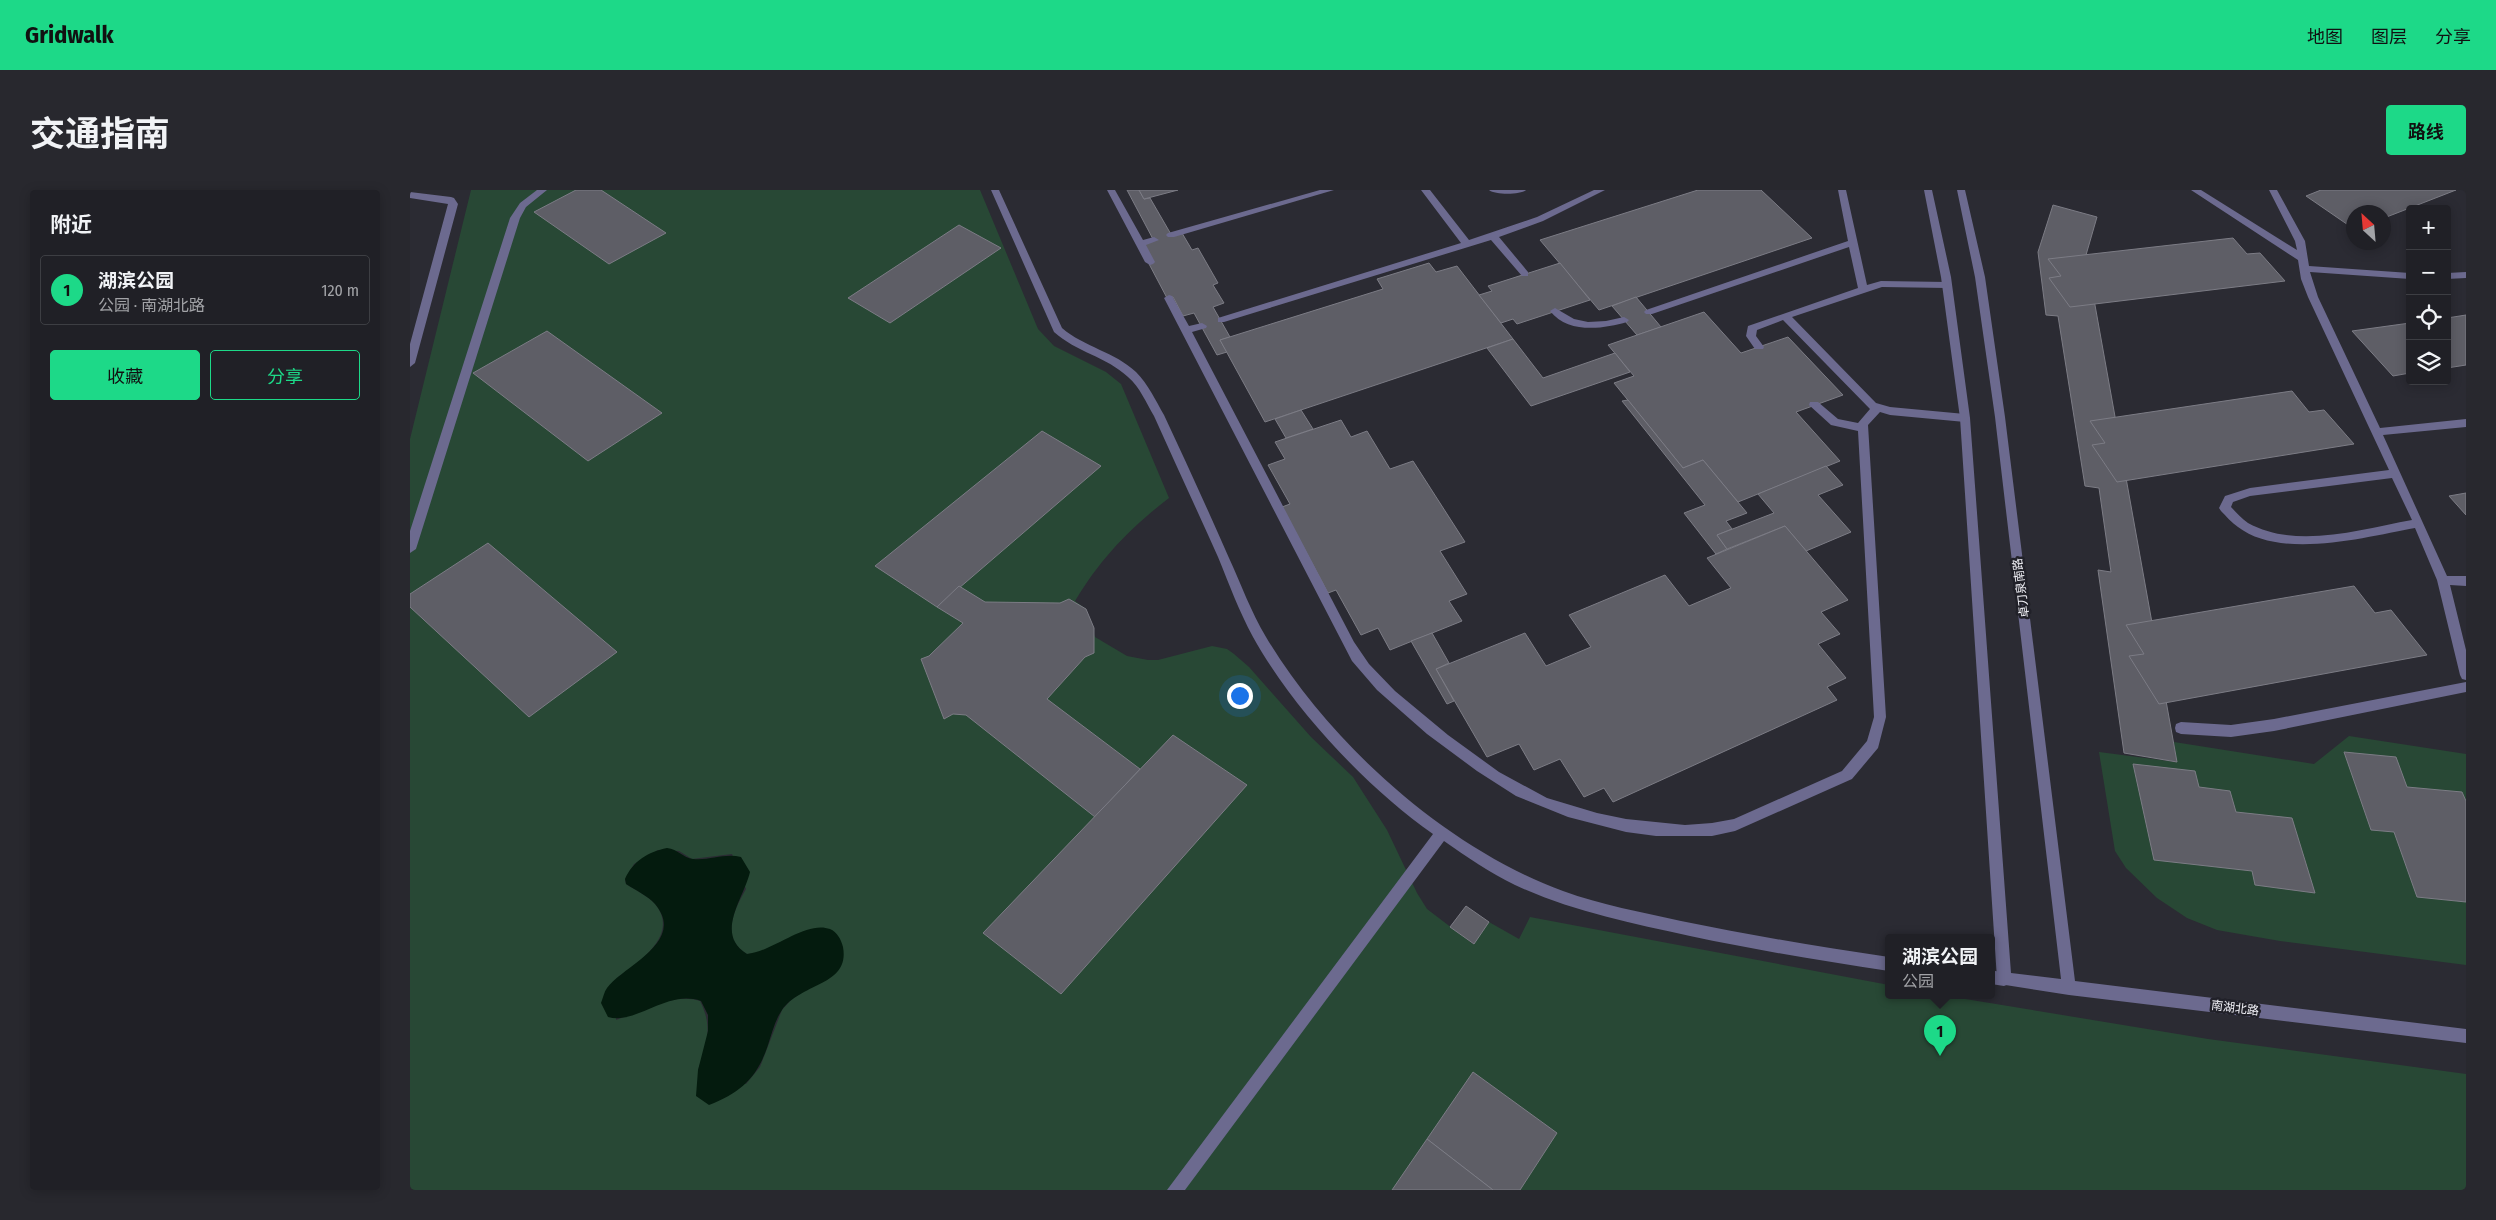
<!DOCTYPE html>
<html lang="zh">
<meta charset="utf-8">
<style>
body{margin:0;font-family:"Fira Sans Condensed","Noto Sans SC",sans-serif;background:#28282e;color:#f1f3f6}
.controls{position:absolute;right:15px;top:15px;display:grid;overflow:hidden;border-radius:5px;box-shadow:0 2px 12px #0003}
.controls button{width:45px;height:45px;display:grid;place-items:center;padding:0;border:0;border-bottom:1px solid #3d3e43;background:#202026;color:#f1f3f6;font:25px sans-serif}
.compass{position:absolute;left:1936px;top:15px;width:45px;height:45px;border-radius:50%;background:#202026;box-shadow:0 2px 12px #0003;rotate:334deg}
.you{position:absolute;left:829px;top:505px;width:18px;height:18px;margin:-12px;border:4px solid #fff;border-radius:50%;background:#1a73e8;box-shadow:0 0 0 8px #1a73e833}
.badge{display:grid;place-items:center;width:32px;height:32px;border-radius:50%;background:#1dd988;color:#111;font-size:16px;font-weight:700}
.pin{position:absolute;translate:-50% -41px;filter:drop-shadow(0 1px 2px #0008)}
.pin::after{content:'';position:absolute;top:26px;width:18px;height:15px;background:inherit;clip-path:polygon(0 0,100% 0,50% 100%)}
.popup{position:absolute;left:1475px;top:744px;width:110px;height:65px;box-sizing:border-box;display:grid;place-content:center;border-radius:5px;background:#202026;filter:drop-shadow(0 1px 4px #0005);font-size:16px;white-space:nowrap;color:#a2a3a7}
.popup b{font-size:19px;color:#f1f3f6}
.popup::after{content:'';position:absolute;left:50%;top:100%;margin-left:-10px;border:10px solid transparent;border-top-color:#202026}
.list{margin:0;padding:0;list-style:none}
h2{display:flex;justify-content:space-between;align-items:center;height:65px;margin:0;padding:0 20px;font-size:21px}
h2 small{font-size:16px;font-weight:400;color:#a2a3a7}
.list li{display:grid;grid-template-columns:32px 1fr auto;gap:15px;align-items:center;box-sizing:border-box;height:70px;margin:0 10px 10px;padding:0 10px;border:1px solid #3d3e43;border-radius:5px}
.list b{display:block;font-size:19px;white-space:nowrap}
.list p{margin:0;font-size:16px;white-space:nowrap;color:#a2a3a7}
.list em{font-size:16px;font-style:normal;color:#a2a3a7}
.actions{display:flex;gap:10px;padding:15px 20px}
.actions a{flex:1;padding:11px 0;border:1px solid #1dd988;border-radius:5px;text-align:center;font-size:18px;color:#1dd988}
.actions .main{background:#1dd988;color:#111}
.icon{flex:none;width:28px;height:28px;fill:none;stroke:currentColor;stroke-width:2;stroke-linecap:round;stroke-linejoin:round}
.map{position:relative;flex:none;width:2056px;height:1000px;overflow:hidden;border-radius:5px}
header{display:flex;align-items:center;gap:30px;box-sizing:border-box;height:70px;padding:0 25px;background:#1dd988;color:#111}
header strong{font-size:24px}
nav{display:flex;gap:28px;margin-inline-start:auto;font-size:18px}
.intro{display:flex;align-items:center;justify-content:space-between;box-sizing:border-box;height:120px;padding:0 30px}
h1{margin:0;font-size:35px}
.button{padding:12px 22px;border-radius:5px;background:#1dd988;color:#111;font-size:18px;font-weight:700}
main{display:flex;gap:30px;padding:0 30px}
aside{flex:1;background:#202026;border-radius:5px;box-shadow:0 2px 12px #0003}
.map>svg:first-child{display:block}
.green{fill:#284835;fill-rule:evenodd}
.water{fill:#041b0e}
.building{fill:#5e5e66;stroke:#7c7c85}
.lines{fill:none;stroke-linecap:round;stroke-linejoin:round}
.service{fill:#6c6a8f;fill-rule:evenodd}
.tertiary{fill:#6c6a8f;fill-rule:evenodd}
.labels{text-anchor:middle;stroke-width:5;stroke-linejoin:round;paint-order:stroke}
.street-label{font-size:12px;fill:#f0f0f6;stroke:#212129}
</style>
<header>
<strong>Gridwalk</strong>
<nav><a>地图</a><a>图层</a><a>分享</a></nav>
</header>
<div class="intro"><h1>交通指南</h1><a class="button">路线</a></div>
<main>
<aside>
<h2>附近<small></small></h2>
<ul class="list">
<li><span class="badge">1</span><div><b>湖滨公园</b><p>公园 · 南湖北路</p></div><em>120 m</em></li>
</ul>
<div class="actions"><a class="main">收藏</a><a>分享</a></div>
</aside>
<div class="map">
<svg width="2056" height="1000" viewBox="0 0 2056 1000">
<rect width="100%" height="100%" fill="#2b2b33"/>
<g class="green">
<path d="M61 0H570L628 139 644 156 696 182 711 194 759 308C720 338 691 368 665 411L676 419 685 447 717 466 738 470H748L802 456 817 459 824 464 839 477 901 547 943 587 977 640 1007 703 1017 719 1063 754 1079 732 1109 749 1120 727 1479 795V805H1531L1798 849 2056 884V1000H0V249ZM248 660 269 661 282 669 322 664 336 699C324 720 310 748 337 764L350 763 400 740 418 789 398 798 381 810 372 820 350 877 336 894 288 880C297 855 303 836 290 811 263 802 233 821 206 830L208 787C230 772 270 744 245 714 238 706 225 700 216 694L215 689 224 674Z"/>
<polygon points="1939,546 2056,564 2056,775 1870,751 1807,740 1777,728 1747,708 1716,678 1705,661 1689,562 1766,572 1764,552 1904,574"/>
</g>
<path class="water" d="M257 658C268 659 273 668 283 669 299 671 314 663 331 667L340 682C334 708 304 744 337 764 362 762 396 730 420 739 427 742 431 749 433 757 440 796 392 792 372 820 365 830 362 843 358 855 347 888 331 902 299 915L286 906 288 880 298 841V825L291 811C257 799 227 835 198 827L191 813C193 808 194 802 197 798 213 776 277 752 245 714 238 706 225 700 216 694L215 689C223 671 238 662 257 658Z"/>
<g class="building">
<polygon points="166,0 191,0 256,43 199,74 124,22"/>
<polygon points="717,0 729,0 734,9 740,8 762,46 772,43 782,60 788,58 808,93 803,95 814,113 803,117 820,147 810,150 817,162 807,165 784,123 773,126 763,107 757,108 738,72 734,54 744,51"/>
<polygon points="729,0 768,0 734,9"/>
<polygon points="1288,0 1351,0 1402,48 1189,120 1130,50"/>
<polygon points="1911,0 2046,0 1974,28 1974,22 1944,22 1944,39 1896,6"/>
<polygon points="1643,15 1687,27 1676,65 1767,572 1714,563 1688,380 1701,382 1689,298 1675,296 1648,126 1636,125 1628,62"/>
<polygon points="549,35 591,58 480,133 438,108"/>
<polygon points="1823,48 1837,64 1850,63 1875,91 1660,117 1639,88 1651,86 1638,69"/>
<polygon points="1019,73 1026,82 1047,76 1103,149 855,232 810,150 973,99 967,89"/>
<polygon points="1150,73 1180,110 1107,134 1103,129 1091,133 1069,105 1082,101 1078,96"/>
<polygon points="1226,107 1251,137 1227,145 1202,116"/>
<polygon points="1294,122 1331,163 1378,147 1433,205 1386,222 1430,271 1328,312 1293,270 1273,278 1204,193 1224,186 1198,155"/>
<polygon points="2056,125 2056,175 2037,178 2037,128"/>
<polygon points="2000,133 2000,183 1983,186 1942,141"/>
<polygon points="137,141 252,223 178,271 63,183"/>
<polygon points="1103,149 1133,188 1205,163 1220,182 1121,216 1077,158"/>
<polygon points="1882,201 1899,222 1914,220 1944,254 1707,292 1682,255 1695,253 1680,231"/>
<polygon points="1218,210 1273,278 1293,270 1337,323 1316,331 1322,339 1307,345 1317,359 1306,364 1274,323 1295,315 1212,211"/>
<polygon points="891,220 903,239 876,248 865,229"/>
<polygon points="931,230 941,247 957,241 980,279 1003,271 1055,352 1030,361 1057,404 1039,411 1052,431 980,460 968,438 951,445 926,400 918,403 872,317 880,314 858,275 875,269 865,252"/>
<polygon points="632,241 691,276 527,417 465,376"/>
<polygon points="1416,276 1433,295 1408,305 1441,342 1396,361 1375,336 1317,359 1307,345 1364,323 1348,304"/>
<polygon points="2056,303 2056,325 2039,306"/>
<polygon points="1375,336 1438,410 1411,422 1430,444 1408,454 1436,488 1417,497 1427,510 1203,612 1194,598 1174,607 1150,569 1124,580 1109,554 1077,567 1026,479 1115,443 1136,476 1181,457 1159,425 1255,385 1279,416 1321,398 1297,368"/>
<polygon points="78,353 207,462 119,527 0,417 0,404"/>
<polygon points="549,396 575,412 650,413 659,409 676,419 684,438 684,463 675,467 637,509 730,579 685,627 556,525 543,524 534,529 511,469 519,466 553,433 527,417"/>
<polygon points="1944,396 1965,423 1981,420 2017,465 1749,514 1719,466 1734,464 1716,435"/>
<polygon points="1022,443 1039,473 1026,479 1044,511 1037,514 1001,451"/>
<polygon points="763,545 837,595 651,804 573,743"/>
<polygon points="1934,562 1986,567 1997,597 2052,602 2056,611 2056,712 2007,707 1984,642 1961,640"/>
<polygon points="1723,574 1785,581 1789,597 1820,601 1826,622 1882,628 1905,703 1845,695 1842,681 1744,670"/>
<polygon points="1056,716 1079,732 1064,754 1040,737"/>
<polygon points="1063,882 1147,943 1110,1000 1083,1000 1017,949"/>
<polygon points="1017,949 1083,1000 982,1000"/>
</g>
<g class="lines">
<g class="service">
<polygon points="127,0 137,0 116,17 110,28 6,359 0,363 0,341 100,28 110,13"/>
<path d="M581 0H589L652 138C674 157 705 162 726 182 738 194 746 211 754 225 776 272 798 320 819 368 831 394 841 422 856 447 920 554 1036 658 1153 701 1191 715 1232 722 1271 731 1340 745 1409 757 1479 767V781C1412 771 1346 760 1280 746 1220 733 1161 721 1105 695 1080 683 1057 667 1034 651L775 1000H757L1023 644C956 597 883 519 843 447 829 421 819 394 808 367 787 320 765 273 744 226 736 213 730 197 718 187 697 167 666 162 644 142Z"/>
<polygon points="697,0 705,0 733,50 744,47 749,50 736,55 745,72 743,74 740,75 735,72"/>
<polygon points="910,0 924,0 764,47 758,47 756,45 758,43"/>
<polygon points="1011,0 1020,0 1059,50 1127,27 1184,0 1195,0 1133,31 1089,47 1118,82 1118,86 1112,86 1081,50 814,132 808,132 808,128 1051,53"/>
<path d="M1079 0H1116C1110 5 1085 5 1079 0Z"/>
<polygon points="1428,0 1436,0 1457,95 1471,91 1537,92 1542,95 1537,98 1472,97 1382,127 1466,213 1480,217 1555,224 1560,228 1555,232 1480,225 1470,222 1458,235 1476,527 1468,558 1442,589 1325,641 1302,646 1246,646 1216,642 1158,627 1106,606 1067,581 1017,544 967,500 942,471 754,108 759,105 762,106 779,136 792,133 797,136 796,138 782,142 944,452 959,474 985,501 1038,545 1089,582 1137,608 1187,623 1216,629 1275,635 1302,633 1324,629 1432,581 1457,551 1464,527 1448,241 1421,235 1399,215 1400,212 1408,212 1428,229 1448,233 1460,219 1373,130 1347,140 1346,146 1354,157 1353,159 1345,159 1336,146 1338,136 1448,98 1439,57 1242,124 1236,124 1234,122 1236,120 1438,51"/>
<path d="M1781 0H1791L1887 60 1885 51 1859 0H1867L1895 51 1899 76 2000 83V89L1900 82 1908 107 1970 238 2056 229V237L1973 245 2037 386H2056V396L2040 395 2056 460V490L2052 489 2050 485 2027 390 2005 338C1956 347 1871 370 1828 337 1822 333 1816 326 1811 321L1809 318 1815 306 1840 298 1979 280 1898 107 1891 89 1888 70ZM1982 288 2002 330C1951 339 1887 360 1838 333 1832 329 1826 322 1821 317L1823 312 1840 306Z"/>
<polygon points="0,2 41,7 44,8 48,14 5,173 0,177 0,154 38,14 0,8"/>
<polygon points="2056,82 2056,88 2037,89 2037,83"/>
<path d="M1145 118 1164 129 1178 132 1196 131 1214 127 1219 130 1217 132C1193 139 1158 144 1140 121Z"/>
<polygon points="2056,492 2056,502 1864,541 1821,547 1771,544 1766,542 1765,538 1766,534 1771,532 1821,535 1864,529"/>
<polygon points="1581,780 1599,784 1601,789 1599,794 1594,796 1581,794"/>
</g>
<polygon class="tertiary" points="1514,0 1522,0 1541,87 1560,228 1601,783 1651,789 1585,227 1565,87 1547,0 1555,0 1575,87 1595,227 1665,791 2056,839 2056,853 1659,805 1589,794 1587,789 1550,228 1531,87"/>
</g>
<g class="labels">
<g class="street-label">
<text transform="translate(1611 398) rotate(-97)" y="4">卓刀泉南路</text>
<text transform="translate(1825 818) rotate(7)" y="4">南湖北路</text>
</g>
</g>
</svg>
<div class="controls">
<button>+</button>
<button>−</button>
<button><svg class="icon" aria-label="locate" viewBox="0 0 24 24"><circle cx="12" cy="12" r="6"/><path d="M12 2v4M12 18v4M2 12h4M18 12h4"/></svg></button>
<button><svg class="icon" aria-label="layers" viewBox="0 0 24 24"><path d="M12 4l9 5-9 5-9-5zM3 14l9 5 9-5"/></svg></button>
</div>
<svg class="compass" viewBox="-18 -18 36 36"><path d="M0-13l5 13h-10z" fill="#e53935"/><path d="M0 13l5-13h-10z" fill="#a2a3a7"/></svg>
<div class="you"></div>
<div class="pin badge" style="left:1530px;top:866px">1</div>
<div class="popup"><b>湖滨公园</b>公园</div>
</div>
</main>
